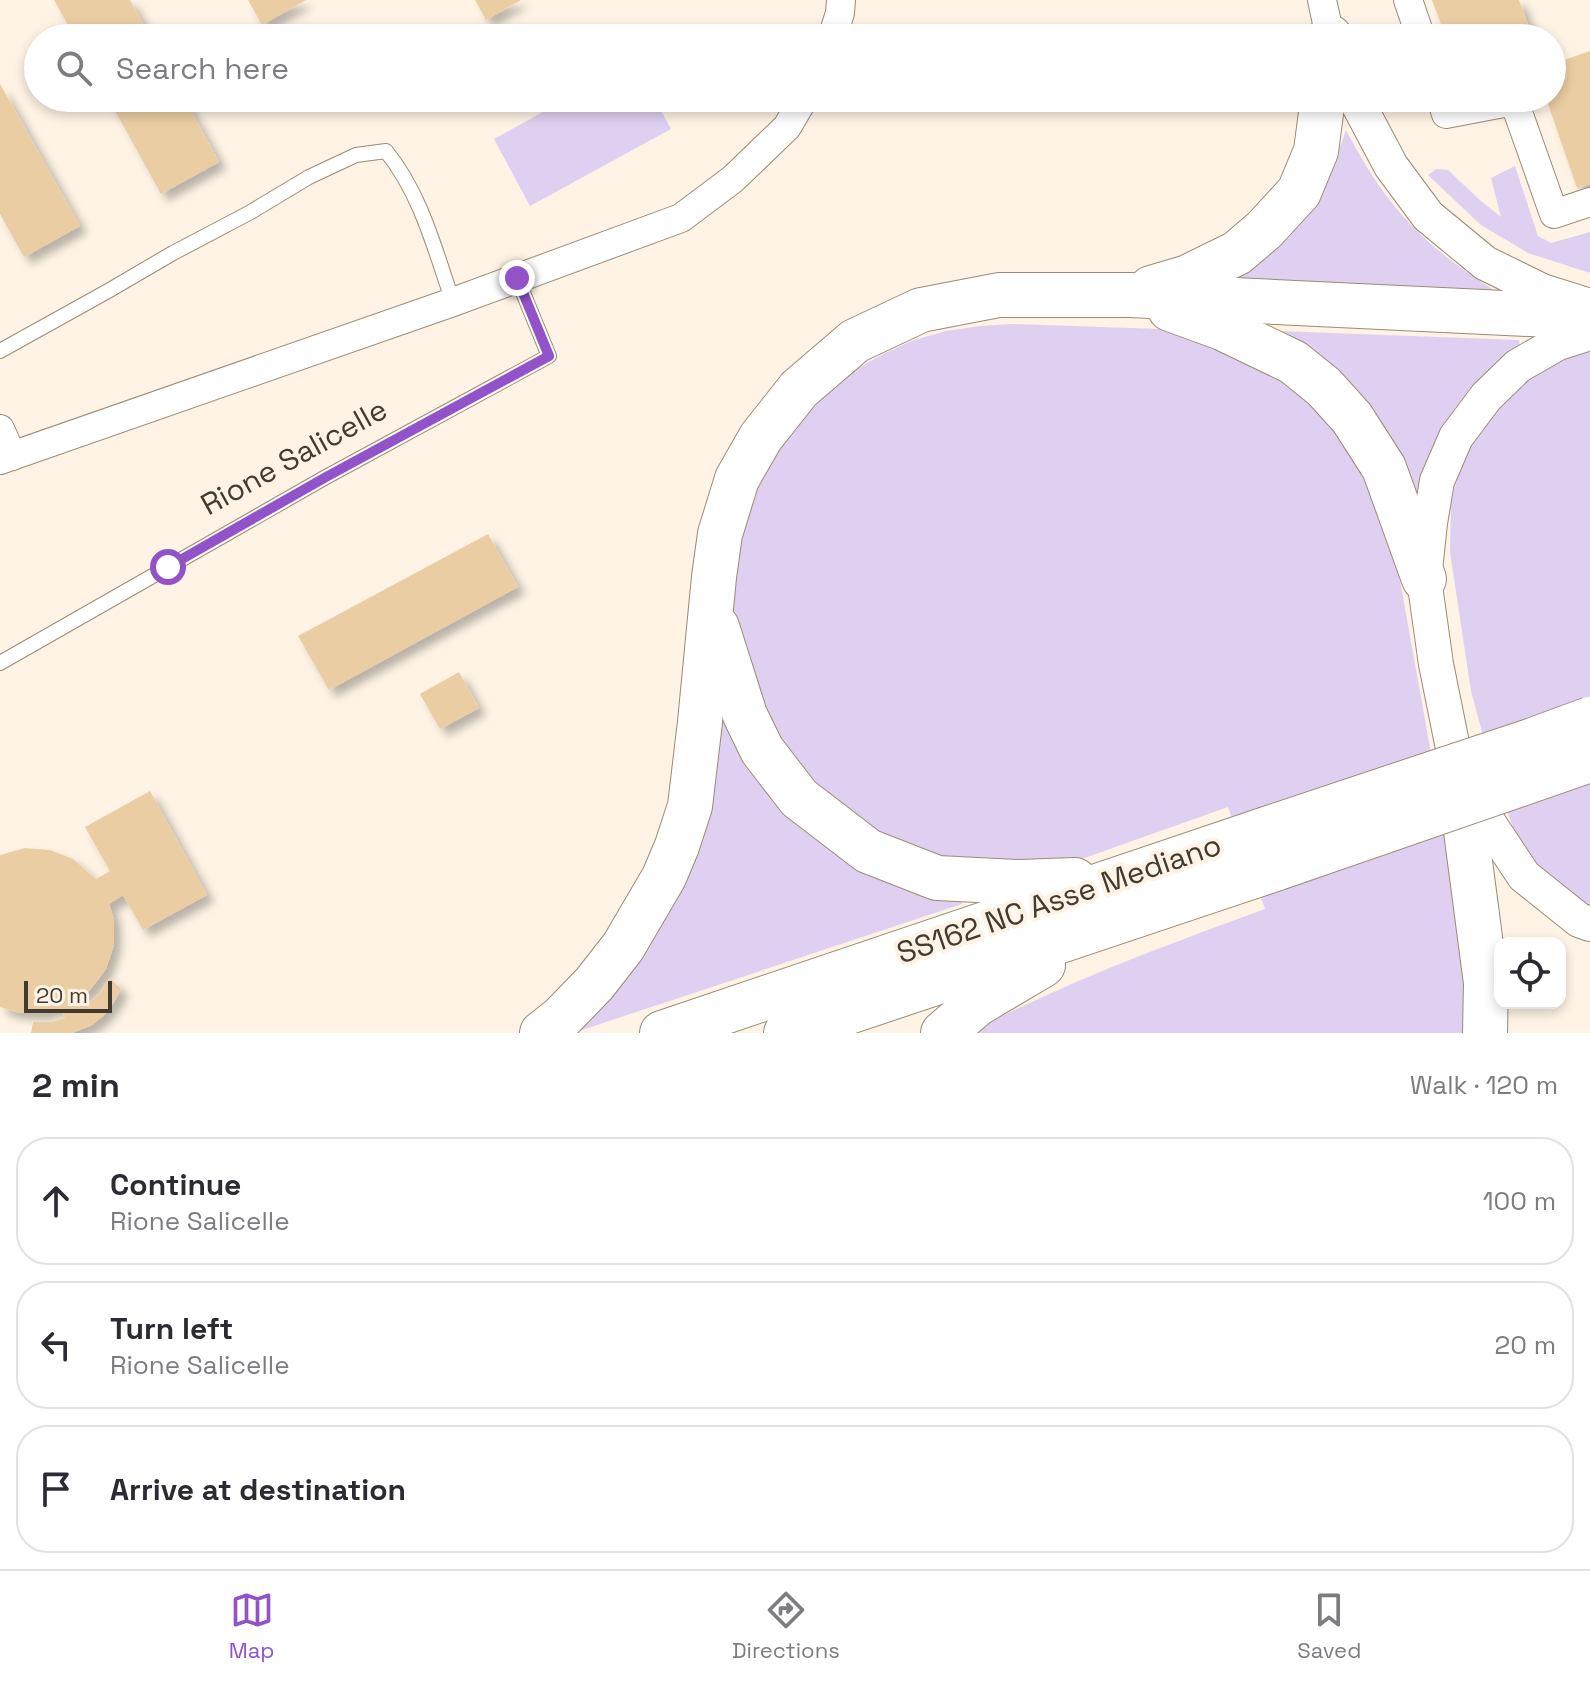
<!DOCTYPE html>
<meta charset="utf-8">
<style>
body{margin:0;font-family:"Space Grotesk",sans-serif;background:#f7f7f7;color:#2b2b33}
.controls{position:absolute;right:24px;bottom:24px;display:grid;overflow:hidden;border-radius:16px;box-shadow:0 4px 12px #0003}
.controls button{width:72px;height:72px;display:grid;place-items:center;padding:0;border:0;border-bottom:2px solid #e1e1e2;background:#fff;color:#2b2b33;font:40px sans-serif}
.scale{position:absolute;left:24px;bottom:20px;width:88px;box-sizing:border-box;padding-left:8px;border:4px solid #423b32;border-top:0;font-size:22px;line-height:28px;white-space:nowrap;color:#423b32;-webkit-text-stroke:6px #fef3e4;paint-order:stroke}
.stop{position:absolute;width:24px;height:24px;margin:-18px;border:6px solid #9252c8;border-radius:50%;background:#fff}
.stop.end{background:#9252c8;border-color:#fff;box-shadow:0 2px 8px #0008}
.list{margin:0;padding:0;list-style:none}
h2{display:flex;justify-content:space-between;align-items:center;height:104px;margin:0;padding:0 32px;font-size:34px}
h2 small{font-size:26px;font-weight:400;color:#7c7c81}
.list li{display:grid;grid-template-columns:52px 1fr auto;gap:24px;align-items:center;box-sizing:border-box;height:128px;margin:0 16px 16px;padding:0 16px;border:2px solid #e1e1e2;border-radius:32px}
.list b{display:block;font-size:30px;white-space:nowrap}
.list p{margin:0;font-size:26px;white-space:nowrap;color:#7c7c81}
.list em{font-size:26px;font-style:normal;color:#7c7c81}
.icon{flex:none;width:44px;height:44px;fill:none;stroke:currentColor;stroke-width:2;stroke-linecap:round;stroke-linejoin:round}
.map{position:relative;flex:none;width:1590px;height:1033px;overflow:hidden}
.search{position:absolute;background:#fff;box-shadow:0 4px 12px #0003;left:24px;right:24px;top:24px;height:88px;display:flex;align-items:center;gap:20px;box-sizing:border-box;padding:0 28px;border-radius:44px;color:#7c7c81;font-size:30px}
.sheet{height:536px;background:#fff}
nav{display:flex;justify-content:space-around;align-items:center;box-sizing:border-box;height:112px;border-top:2px solid #e1e1e2;background:#fff;font-size:22px;color:#7c7c81}
nav a{display:grid;justify-items:center;gap:4px}
nav .on{color:#9252c8}
.map>svg:first-child{display:block}
.green{fill:#dfd0f1}
.building{fill:#ebcda3;filter:url(#shadow)}
.lines{fill:none;stroke-linecap:round;stroke-linejoin:round}
.service-casing{stroke:#9b8b74;stroke-width:16}
.minor-casing{stroke:#9b8b74;stroke-width:30}
.tertiary-casing{stroke:#9b8b74;stroke-width:36}
.trunk-casing{stroke:#9b8b74;stroke-width:46}
.service{stroke:#fff;stroke-width:14}
.minor{stroke:#fff;stroke-width:28}
.tertiary{stroke:#fff;stroke-width:34}
.trunk{stroke:#fff;stroke-width:44}
.trunk-bridge-casing{stroke:#9b8b74;stroke-width:46;stroke-linecap:butt}
.trunk-bridge{stroke:#fff;stroke-width:44}
.route{stroke:#9252c8;stroke-width:10}
.labels{text-anchor:middle;stroke-width:8;stroke-linejoin:round;paint-order:stroke}
.street-label{font-size:30px;fill:#423b32;stroke:#fef3e4}
</style>
<div class="map">
<svg width="1590" height="1033" viewBox="0 0 1590 1033">
<defs>
<filter id="shadow"><feDropShadow dx="7" dy="7" stdDeviation="4" flood-color="#0004"/></filter>
</defs>
<rect width="100%" height="100%" fill="#fef3e4"/>
<g class="green">
<polygon points="568,98 654,98 671,129 530,206 494,139"/>
<path d="M1346 130C1385 205 1422 245 1494 290L1493 294 1236 279C1293 239 1324 196 1346 130Z"/>
<polygon points="1515,166 1538,236 1551,243 1590,232 1590,273 1528,253 1481,225 1428,175 1436,169 1448,170 1481,201 1501,217 1491,178"/>
<path d="M1013 324 1159 329 1191 333 1252 353 1351 438 1391 530 1468 960V1033H972L980 1027C1072 980 1169 944 1265 909L1228 807 1076 861 993 873 886 843 784 758 735 634 732 600 734 567 750 502 781 442 826 391 853 371 883 354 914 340 946 331 980 326Z"/>
<path d="M1279 331 1519 340 1520 347C1507 353 1495 364 1484 374 1449 408 1429 447 1418 494L1414 495Z"/>
<polygon points="1590,349 1590,913 1546,877 1528,854 1514,830 1492,769 1471,691 1450,552 1451,502 1464,453 1500,401 1539,370 1568,355"/>
<polygon points="716,695 734,729 963,897 962,904 573,1033 598,1000"/>
</g>
<g class="building">
<polygon points="54,0 130,0 151,38 75,38"/>
<polygon points="248,0 306,0 262,25"/>
<polygon points="475,0 521,0 486,20"/>
<polygon points="1432,0 1519,0 1533,38 1446,38"/>
<polygon points="1590,51 1590,184 1577,188 1546,98 1552,98 1552,64"/>
<polygon points="0,84 80,226 24,257 0,214"/>
<polygon points="108,98 184,98 219,162 161,194"/>
<polygon points="488,534 518,587 329,690 298,636"/>
<polygon points="459,672 479,708 440,729 420,694"/>
<polygon points="150,791 207,895 143,930 123,895 109,904 114,920 114,945 106,969 90,990 82,996 87,1005 101,992 110,978 121,989 114,1002 104,1015 92,1025 72,1033 31,1033 33,1022 50,1022 65,1018 60,1008 42,1013 16,1012 0,1007 0,855 25,848 50,850 73,859 96,879 110,871 85,827"/>
</g>
<g class="lines">
<defs>
<g id="service">
<path d="M0 351 108 291 173 253 249 213 309 177 356 155 386 151C421 194 435 250 453 302"/>
<polyline points="0,663 326,477 549,356 517,278"/>
</g>
<g id="minor">
<polyline points="1322,0 1330,37"/>
<polyline points="1408,0 1421,38"/>
<polyline points="832,38 840,13 841,0"/>
<polyline points="1441,98 1446,114 1514,101 1554,214 1590,202"/>
<polyline points="0,429 12,456"/>
<polyline points="0,460 453,302 681,218 733,179 787,127 804,98"/>
</g>
<g id="tertiary">
<polyline points="1355,98 1391,166 1428,216 1485,263 1542,291 1590,306"/>
<polyline points="1590,333 1558,343 1518,366 1486,397 1456,437 1437,481 1430,523 1424,579 1436,664 1459,778 1524,876 1579,920 1590,924"/>
</g>
<g id="trunk">
<polyline points="1330,38 1330,37"/>
<polyline points="1151,288 1188,277 1237,253 1264,230 1299,192 1316,151 1323,98"/>
<polyline points="1170,309 1222,328 1293,362 1324,387 1352,418 1384,468 1424,579"/>
<polyline points="717,627 745,715 762,750 799,798 868,851 937,878 1020,882 1075,880"/>
<polyline points="1459,778 1486,983 1485,1033"/>
<polyline points="542,1033 561,1018 594,984 623,947 664,877 677,846 690,806 700,722 714,577 720,534 737,479 761,437 799,389 855,341 921,310 999,295 1130,295 1590,317"/>
<polyline points="662,1033 1263,830"/>
<polyline points="786,1033 1278,868"/>
<polyline points="943,1033 977,1004 1043,965"/>
</g>
</defs>
<use href="#service" class="service-casing"/>
<use href="#minor" class="minor-casing"/>
<use href="#tertiary" class="tertiary-casing"/>
<use href="#trunk" class="trunk-casing"/>
<use href="#service" class="service"/>
<use href="#minor" class="minor"/>
<use href="#tertiary" class="tertiary"/>
<use href="#trunk" class="trunk"/>
<defs>
<g id="trunk-bridge">
<polyline points="1263,830 1533,740 1590,719"/>
<polyline points="1278,868 1590,760"/>
</g>
</defs>
<use href="#trunk-bridge" class="trunk-bridge-casing"/>
<use href="#trunk-bridge" class="trunk-bridge"/>
</g>
<g class="lines">
<polyline class="route" points="168,567 326,477 549,356 517,278"/>
</g>
<g class="labels">
<g class="street-label">
<text transform="translate(294 457) rotate(-29)" y="10">Rione Salicelle</text>
<text transform="translate(1059 899) rotate(-19)" y="10">SS162 NC Asse Mediano</text>
</g>
</g>
</svg>
<div class="controls">
<button><svg class="icon" aria-label="locate" viewBox="0 0 24 24"><circle cx="12" cy="12" r="6"/><path d="M12 2v4M12 18v4M2 12h4M18 12h4"/></svg></button>
</div>
<div class="scale">20 m</div>
<div class="stop" style="left:168px;top:567px"></div>
<div class="stop end" style="left:517px;top:278px"></div>
<div class="search"><svg class="icon" aria-label="search" viewBox="0 0 24 24"><circle cx="10" cy="10" r="6"/><path d="M15 15l6 6"/></svg>Search here</div>
</div>
<section class="sheet">
<h2>2 min<small>Walk · 120 m</small></h2>
<ul class="list">
<li><svg class="icon" aria-label="ahead" viewBox="0 0 24 24"><path d="M12 20V5M6 11l6-6 6 6"/></svg><div><b>Continue</b><p>Rione Salicelle</p></div><em>100 m</em></li>
<li><svg class="icon" aria-label="left" viewBox="0 0 24 24"><path d="M17 20v-9H6M10 6l-5 5 5 5"/></svg><div><b>Turn left</b><p>Rione Salicelle</p></div><em>20 m</em></li>
<li><svg class="icon" aria-label="arrive" viewBox="0 0 24 24"><path d="M6 21V4h12l-3 4 3 4H6"/></svg><div><b>Arrive at destination</b></div></li>
</ul>
</section>
<nav>
<a class="on"><svg class="icon" aria-label="map" viewBox="0 0 24 24"><path d="M3 6l6-2 6 2 6-2v14l-6 2-6-2-6 2zM9 4v14M15 6v14"/></svg>Map</a>
<a><svg class="icon" aria-label="directions" viewBox="0 0 24 24"><path d="M12 3l9 9-9 9-9-9zM9 14v-3h6M13 9l2 2-2 2"/></svg>Directions</a>
<a><svg class="icon" aria-label="saved" viewBox="0 0 24 24"><path d="M7 4h10v16l-5-4-5 4z"/></svg>Saved</a>
</nav>
